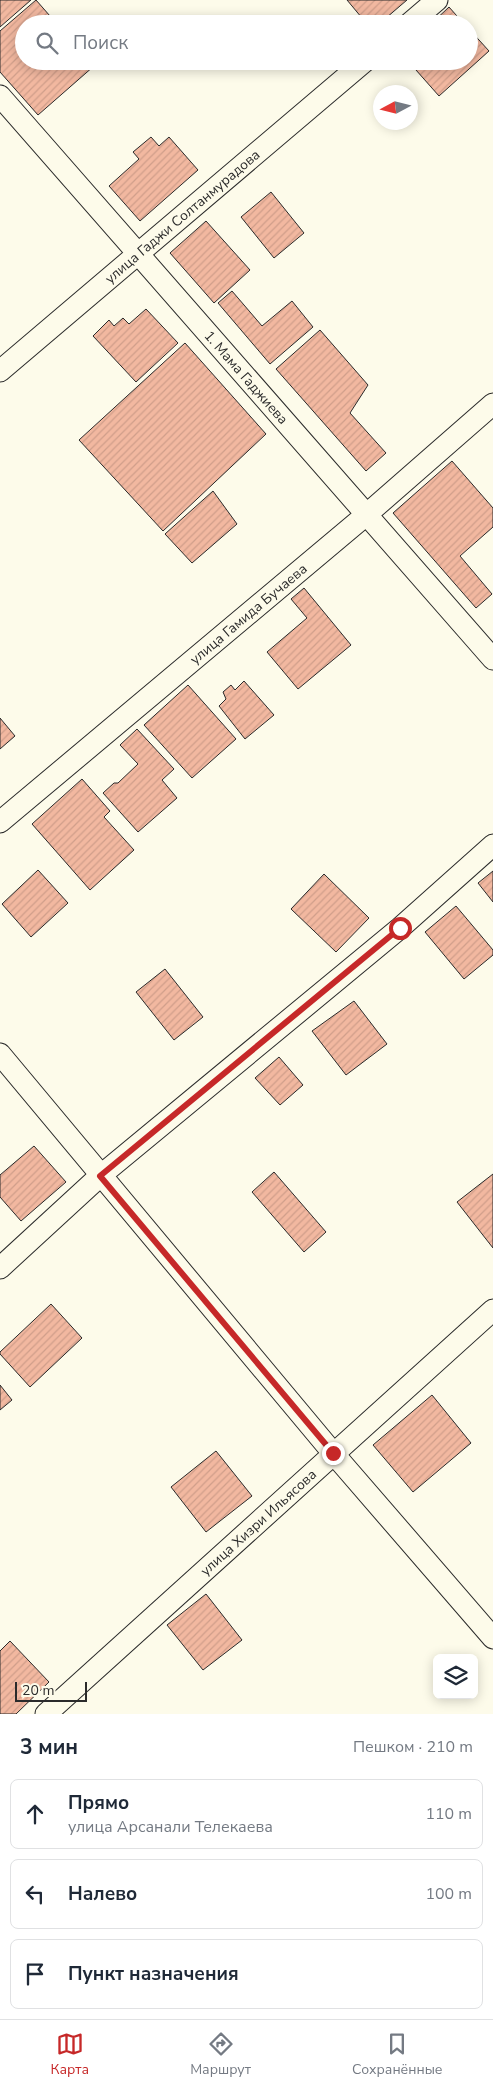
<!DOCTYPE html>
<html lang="ru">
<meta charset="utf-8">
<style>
body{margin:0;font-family:"Nunito Sans",sans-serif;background:#f6f6f7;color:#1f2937}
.controls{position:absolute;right:15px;bottom:15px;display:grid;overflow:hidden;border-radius:8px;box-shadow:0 2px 12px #0003}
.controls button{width:45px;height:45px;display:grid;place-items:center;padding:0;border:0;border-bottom:1px solid #e0e1e3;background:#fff;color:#1f2937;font:25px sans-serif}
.compass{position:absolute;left:373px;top:85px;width:45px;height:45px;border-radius:50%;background:#fff;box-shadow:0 2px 12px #0003;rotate:263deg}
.scale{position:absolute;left:15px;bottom:12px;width:72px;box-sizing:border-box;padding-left:5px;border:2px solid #2b2b2b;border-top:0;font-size:14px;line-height:18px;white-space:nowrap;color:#2b2b2b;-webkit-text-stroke:4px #fdfbea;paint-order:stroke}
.stop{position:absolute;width:15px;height:15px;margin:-11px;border:4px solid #c62828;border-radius:50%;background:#fff}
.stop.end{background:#c62828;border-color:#fff;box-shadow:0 1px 5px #0008}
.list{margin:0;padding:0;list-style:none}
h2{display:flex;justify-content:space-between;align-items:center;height:65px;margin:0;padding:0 20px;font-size:21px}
h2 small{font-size:16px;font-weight:400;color:#747a83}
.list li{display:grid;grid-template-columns:32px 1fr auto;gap:15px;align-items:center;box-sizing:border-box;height:70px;margin:0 10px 10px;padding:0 10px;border:1px solid #e0e1e3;border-radius:8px}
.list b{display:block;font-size:19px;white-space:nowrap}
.list p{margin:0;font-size:16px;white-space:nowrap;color:#747a83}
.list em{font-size:16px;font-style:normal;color:#747a83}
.icon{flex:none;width:28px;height:28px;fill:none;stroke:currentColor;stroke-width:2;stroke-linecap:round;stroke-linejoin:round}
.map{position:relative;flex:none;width:493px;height:1714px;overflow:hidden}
.search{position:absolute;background:#fff;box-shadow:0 2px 12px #0003;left:15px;right:15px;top:15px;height:55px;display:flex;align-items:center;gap:12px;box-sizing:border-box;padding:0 18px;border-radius:28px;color:#747a83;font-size:19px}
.sheet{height:305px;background:#fff}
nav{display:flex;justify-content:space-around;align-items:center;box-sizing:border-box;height:70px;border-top:1px solid #e0e1e3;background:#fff;font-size:14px;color:#747a83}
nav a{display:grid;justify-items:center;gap:2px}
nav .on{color:#c62828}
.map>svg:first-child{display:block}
.building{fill:url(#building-hatch);stroke:#2b2b2b}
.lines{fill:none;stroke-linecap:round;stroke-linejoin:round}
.minor-casing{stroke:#2b2b2b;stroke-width:23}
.minor{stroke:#fdfbea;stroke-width:21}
.route{stroke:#c62828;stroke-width:6}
.labels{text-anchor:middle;stroke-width:4;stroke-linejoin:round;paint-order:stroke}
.street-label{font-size:14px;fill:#2b2b2b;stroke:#fdfbea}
</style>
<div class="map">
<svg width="493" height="1714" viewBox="0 0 493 1714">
<defs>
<pattern id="building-hatch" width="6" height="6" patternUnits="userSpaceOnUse" patternTransform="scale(1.25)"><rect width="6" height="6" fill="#f2b8a0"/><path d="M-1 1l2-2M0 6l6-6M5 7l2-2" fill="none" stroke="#d09e8a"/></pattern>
</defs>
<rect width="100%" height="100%" fill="#fdfbea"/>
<g class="building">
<polygon points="0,0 31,0 0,27"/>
<polygon points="36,0 57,24 24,24 24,61 90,61 94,66 38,115 0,72 0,31"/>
<polygon points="347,0 407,0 379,24 367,24"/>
<polygon points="449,7 464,24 431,24"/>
<polygon points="469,29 489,51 439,96 408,61 469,61"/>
<polygon points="151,137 159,146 169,137 198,170 140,221 109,186 139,159 133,152"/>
<polygon points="271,192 304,233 274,258 241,217"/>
<polygon points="206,221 250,270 214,303 170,253"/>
<polygon points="232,291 262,326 292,301 313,327 270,364 218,303"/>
<polygon points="146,309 178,343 136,382 93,336 109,320 114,326 123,318 129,324"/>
<polygon points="320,330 368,385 350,413 386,453 366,471 276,369"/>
<polygon points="185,343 266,434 163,531 79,440"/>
<polygon points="452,461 493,508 493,527 460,556 492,594 476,608 393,513"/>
<polygon points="213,491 237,524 192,563 165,534"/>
<polygon points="304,588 351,645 298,689 267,652 307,618 291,599"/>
<polygon points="244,681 274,715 245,739 219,706 226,699 223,692 231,685 235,690"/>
<polygon points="188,685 236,739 192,778 144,725"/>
<polygon points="0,718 15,736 0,749"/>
<polygon points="137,729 174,769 162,780 177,798 138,832 103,793 114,783 118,783 138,764 120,745"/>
<polygon points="82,779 110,811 104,817 134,850 90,890 32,824"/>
<polygon points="38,870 68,903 31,937 2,904"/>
<polygon points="493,871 493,902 478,883"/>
<polygon points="324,874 369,918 336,952 291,909"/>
<polygon points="456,906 493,950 493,955 464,979 425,932"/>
<polygon points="165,969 203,1017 174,1040 136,992"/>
<polygon points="354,1001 387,1044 346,1075 312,1031"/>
<polygon points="279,1057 303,1085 280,1105 255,1078"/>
<polygon points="34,1146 66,1182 21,1221 0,1197 0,1175"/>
<polygon points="274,1172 326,1232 304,1252 252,1192"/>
<polygon points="493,1174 493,1248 457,1202"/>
<polygon points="51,1304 82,1338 30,1387 0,1354 0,1352"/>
<polygon points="0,1385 12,1400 0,1410"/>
<polygon points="432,1395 471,1443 413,1492 373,1445"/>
<polygon points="216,1451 252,1496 206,1532 171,1487"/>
<polygon points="206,1594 242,1640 203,1670 167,1625"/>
<polygon points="10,1641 49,1682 16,1714 0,1714 0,1651"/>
</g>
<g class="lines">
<defs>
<g id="minor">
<polyline points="409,24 437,0"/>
<path id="s1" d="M0 96 493 659"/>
<path id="s2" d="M0 371 365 61"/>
<path id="s3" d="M0 822 366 515 493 404"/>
<polyline points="0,1054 333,1453 493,1638"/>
<polyline points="0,1268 100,1176 400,928 493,845"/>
<path id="s4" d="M46 1714 493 1310"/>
</g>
</defs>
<use href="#minor" class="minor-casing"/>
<use href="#minor" class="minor"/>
</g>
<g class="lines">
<polyline class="route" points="333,1453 100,1176 400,928"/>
</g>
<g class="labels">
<g class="street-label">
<text dy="5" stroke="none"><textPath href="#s2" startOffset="239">улица Гаджи Солтанмурадова</textPath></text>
<text dy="5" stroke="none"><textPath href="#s1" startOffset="374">1. Мама Гаджиева</textPath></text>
<text dy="5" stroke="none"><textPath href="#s3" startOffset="324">улица Гамида Бучаева</textPath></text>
<text dy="5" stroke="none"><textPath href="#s4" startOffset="286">улица Хизри Ильясова</textPath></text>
</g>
</g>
</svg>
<div class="controls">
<button><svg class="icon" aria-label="layers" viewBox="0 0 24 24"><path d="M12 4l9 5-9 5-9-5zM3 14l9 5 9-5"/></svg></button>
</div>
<svg class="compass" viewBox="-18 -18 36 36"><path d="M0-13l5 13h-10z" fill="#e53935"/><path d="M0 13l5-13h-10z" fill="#747a83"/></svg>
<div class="scale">20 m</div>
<div class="stop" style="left:400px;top:928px"></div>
<div class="stop end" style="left:333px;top:1453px"></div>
<div class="search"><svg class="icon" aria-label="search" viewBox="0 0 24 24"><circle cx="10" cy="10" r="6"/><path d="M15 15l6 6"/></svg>Поиск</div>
</div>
<section class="sheet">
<h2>3 мин<small>Пешком · 210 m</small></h2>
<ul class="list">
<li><svg class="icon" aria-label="ahead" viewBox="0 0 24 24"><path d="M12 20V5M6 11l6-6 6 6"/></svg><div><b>Прямо</b><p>улица Арсанали Телекаева</p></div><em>110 m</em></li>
<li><svg class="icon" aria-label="left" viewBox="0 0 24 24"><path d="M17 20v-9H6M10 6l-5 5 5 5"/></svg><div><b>Налево</b></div><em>100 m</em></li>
<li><svg class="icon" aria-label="arrive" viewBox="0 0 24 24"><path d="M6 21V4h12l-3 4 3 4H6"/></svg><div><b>Пункт назначения</b></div></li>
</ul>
</section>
<nav>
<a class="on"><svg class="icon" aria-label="map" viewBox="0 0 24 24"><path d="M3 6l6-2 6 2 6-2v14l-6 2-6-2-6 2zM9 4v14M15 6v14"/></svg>Карта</a>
<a><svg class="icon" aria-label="directions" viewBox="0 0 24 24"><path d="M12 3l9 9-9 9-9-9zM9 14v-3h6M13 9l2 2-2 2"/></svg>Маршрут</a>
<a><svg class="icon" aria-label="saved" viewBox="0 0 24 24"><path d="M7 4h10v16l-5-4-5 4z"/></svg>Сохранённые</a>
</nav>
